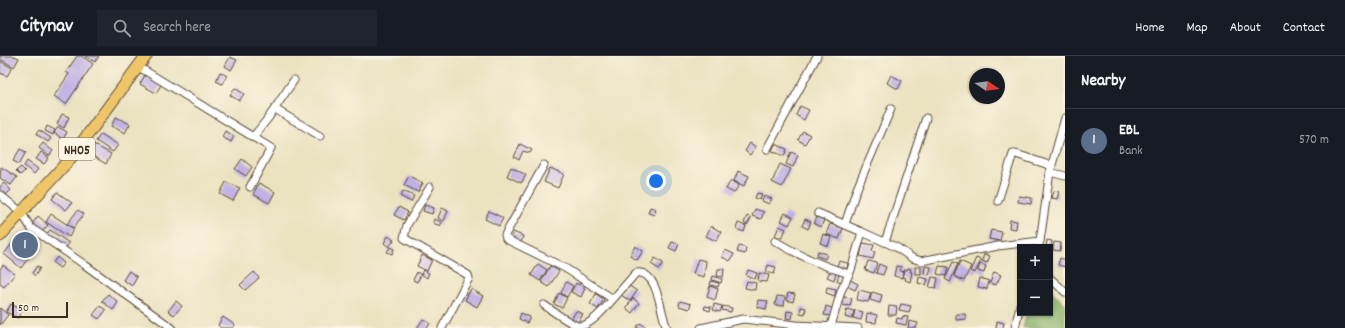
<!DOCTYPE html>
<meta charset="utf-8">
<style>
body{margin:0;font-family:Dekko,sans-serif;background:#20242c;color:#f1f3f6}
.controls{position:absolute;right:12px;bottom:12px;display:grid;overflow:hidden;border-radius:0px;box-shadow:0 1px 3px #0004}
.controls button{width:36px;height:36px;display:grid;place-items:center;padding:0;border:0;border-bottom:1px solid #363941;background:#171b24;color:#f1f3f6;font:20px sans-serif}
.compass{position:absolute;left:969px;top:12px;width:36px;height:36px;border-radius:50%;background:#171b24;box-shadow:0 1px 3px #0004;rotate:103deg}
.scale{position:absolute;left:12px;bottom:10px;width:56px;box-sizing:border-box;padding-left:4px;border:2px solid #3b2a1e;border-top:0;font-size:11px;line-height:14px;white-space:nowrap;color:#3b2a1e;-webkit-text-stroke:3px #fcf5e5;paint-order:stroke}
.you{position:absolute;left:656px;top:125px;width:14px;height:14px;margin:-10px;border:3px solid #fff;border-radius:50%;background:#1a73e8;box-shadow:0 0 0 6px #1a73e833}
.badge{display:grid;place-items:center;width:26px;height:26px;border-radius:50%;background:#d1495b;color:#fff;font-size:13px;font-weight:700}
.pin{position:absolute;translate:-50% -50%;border:2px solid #fff;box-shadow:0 1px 4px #0006}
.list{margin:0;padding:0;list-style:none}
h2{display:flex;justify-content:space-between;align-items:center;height:52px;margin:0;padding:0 16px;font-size:17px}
h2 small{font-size:13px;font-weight:400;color:#9ea1a6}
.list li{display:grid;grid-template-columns:26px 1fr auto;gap:12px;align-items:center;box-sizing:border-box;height:64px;padding:0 16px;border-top:1px solid #363941}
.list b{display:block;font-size:15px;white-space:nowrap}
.list p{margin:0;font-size:13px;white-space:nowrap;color:#9ea1a6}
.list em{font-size:13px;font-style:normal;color:#9ea1a6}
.icon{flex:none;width:22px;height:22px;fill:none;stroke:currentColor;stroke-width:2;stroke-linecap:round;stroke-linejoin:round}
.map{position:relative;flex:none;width:1065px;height:272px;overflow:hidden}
header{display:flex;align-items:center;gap:24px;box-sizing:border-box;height:56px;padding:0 20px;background:#171b24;border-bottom:1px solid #363941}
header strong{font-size:19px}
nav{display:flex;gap:22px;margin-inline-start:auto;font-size:14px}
.search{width:280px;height:36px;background:#20242c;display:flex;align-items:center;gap:10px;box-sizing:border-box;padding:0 14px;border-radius:0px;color:#9ea1a6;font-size:15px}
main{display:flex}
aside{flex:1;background:#171b24}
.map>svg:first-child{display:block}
.forest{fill:#85b068;stroke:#606d43}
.building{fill:#c1b2e4}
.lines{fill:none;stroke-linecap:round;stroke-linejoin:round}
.street-casing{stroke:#554636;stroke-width:9}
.primary-casing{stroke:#554636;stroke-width:13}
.street{stroke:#fff;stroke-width:7}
.primary{stroke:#eec569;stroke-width:11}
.labels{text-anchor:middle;stroke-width:3.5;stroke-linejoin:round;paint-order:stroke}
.shield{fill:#fcf5e5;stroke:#75675a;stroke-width:1}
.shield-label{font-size:13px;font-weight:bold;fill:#3b2a1e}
</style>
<header>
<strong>Citynav</strong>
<div class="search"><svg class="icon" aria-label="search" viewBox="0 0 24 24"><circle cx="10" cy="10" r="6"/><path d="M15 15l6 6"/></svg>Search here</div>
<nav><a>Home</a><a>Map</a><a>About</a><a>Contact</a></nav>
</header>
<main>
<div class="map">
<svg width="1065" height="272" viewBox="0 0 1065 272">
<rect width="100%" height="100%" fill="#fcf5e5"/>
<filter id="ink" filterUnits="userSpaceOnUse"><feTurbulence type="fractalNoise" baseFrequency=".025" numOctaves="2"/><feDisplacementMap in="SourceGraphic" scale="8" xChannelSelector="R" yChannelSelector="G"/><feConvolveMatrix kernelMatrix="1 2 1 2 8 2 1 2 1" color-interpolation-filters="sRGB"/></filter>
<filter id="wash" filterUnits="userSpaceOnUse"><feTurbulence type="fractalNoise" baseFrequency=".012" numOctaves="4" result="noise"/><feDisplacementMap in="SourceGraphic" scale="16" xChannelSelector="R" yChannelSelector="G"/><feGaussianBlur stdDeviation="0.9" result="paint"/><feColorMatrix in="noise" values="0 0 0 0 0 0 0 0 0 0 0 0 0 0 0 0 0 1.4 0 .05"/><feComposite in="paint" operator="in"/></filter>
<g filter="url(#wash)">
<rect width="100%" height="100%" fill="#ebe2c0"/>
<polygon class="forest" points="1050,233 1065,249 1065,272 1023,272 1027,257 1050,257"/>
<g id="blocks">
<g class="building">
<polygon points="0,0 14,0 19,2 14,11 0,3"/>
<polygon points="77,0 82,0 93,8 66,48 54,40 69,18 66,16"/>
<polygon points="85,0 99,0 95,6"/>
<polygon points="230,1 237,4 231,14 225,10"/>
<polygon points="0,5 12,12 7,20 0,17"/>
<polygon points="220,16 227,20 222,28 216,25"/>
<polygon points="145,19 161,29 156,37 140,28"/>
<polygon points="891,19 902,25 898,33 887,27"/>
<polygon points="235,32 244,38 239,45 230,39"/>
<polygon points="800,50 809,54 804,64 796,59"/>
<polygon points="62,58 69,61 64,72 57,68"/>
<polygon points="116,61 130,68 125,77 111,70"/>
<polygon points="47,70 55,74 53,79 45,75"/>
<polygon points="58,71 67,76 63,83 54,77"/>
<polygon points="39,74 51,82 48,86 36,78"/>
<polygon points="225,75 234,80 231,86 222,81"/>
<polygon points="803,75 810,79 805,88 798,84"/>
<polygon points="101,78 118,89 113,96 96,85"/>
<polygon points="43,87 53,95 49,100 39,92"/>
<polygon points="750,87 756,91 750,99 745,95"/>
<polygon points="93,88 111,98 106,108 88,97"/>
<polygon points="520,88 532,94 530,97 523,95 519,104 514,101"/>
<polygon points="775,88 787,93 784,100 772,95"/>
<polygon points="20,93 26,96 19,108 13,105"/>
<polygon points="41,96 49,102 44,108 36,103"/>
<polygon points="791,96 798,99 793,111 786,108"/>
<polygon points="242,103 252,111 246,120 235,113"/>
<polygon points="27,105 38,113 34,118 24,110"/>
<polygon points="780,108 791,113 782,131 772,126"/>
<polygon points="1,111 17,121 11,129 0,122"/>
<polygon points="21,111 25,115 20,119 16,115"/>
<polygon points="511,111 526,119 521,127 507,120"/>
<polygon points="550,112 564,118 558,132 544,126"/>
<polygon points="738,115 749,120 744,130 734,125"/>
<polygon points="409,120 423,127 418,136 404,129"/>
<polygon points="731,124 739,129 734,137 726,133"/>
<polygon points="226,126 240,132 233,145 220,138"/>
<polygon points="4,127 11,134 5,140 0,135 0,131"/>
<polygon points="259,127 275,136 269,147 253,138"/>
<polygon points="403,135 414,140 411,146 400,140"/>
<polygon points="1054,135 1059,136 1057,143 1052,142"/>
<polygon points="57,136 72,147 66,154 52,143"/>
<polygon points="757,137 762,138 760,144 755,142"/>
<polygon points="764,140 772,143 769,148 762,145"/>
<polygon points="1019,140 1032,142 1031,148 1018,146"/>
<polygon points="425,149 434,152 432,158 423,155"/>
<polygon points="399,151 408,156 404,164 394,159"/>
<polygon points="650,151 656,153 654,159 648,157"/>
<polygon points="442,152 448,155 444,165 438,162"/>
<polygon points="755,153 764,156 761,163 752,160"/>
<polygon points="78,154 84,158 73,172 67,168"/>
<polygon points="489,155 503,162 499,170 485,163"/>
<polygon points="785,157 793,161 789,169 781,165"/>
<polygon points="51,158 74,173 69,181 46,166"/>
<polygon points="38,160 48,169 42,176 32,168"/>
<polygon points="747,160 751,162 747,169 744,167"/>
<polygon points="817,161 824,164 821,171 814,168"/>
<polygon points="434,163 442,166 440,170 433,167"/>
<polygon points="805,163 811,166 808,173 802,170"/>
<polygon points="1010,164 1017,165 1016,173 1009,172"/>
<polygon points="738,167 746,170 744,176 736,173"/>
<polygon points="830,168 843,172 839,183 826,178"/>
<polygon points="711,170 721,176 716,185 706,180"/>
<polygon points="779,170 786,173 782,182 775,180"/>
<polygon points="50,174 69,187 65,194 45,180"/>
<polygon points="991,174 1002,176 1000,185 989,183"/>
<polygon points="513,176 523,180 521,186 511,182"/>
<polygon points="823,178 831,181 828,190 820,187"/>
<polygon points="388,180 394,184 389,191 384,187"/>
<polygon points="17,181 34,194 21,212 4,198"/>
<polygon points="1047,184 1052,185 1051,191 1046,191"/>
<polygon points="672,186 679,188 676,195 669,192"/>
<polygon points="1054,186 1061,187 1060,195 1053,194"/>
<polygon points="863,187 874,189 872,195 875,196 873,203 860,200"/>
<polygon points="635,190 643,195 637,204 630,200"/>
<polygon points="739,190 746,192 745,198 737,196"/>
<polygon points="390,191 394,193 392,198 387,196"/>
<polygon points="725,194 734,198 730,205 722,201"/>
<polygon points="818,195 827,198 825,203 817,200"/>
<polygon points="984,198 990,200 987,207 982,205"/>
<polygon points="422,199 432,204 427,215 417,210"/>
<polygon points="57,201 64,207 60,212 53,207"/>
<polygon points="655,202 663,207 659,213 651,208"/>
<polygon points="976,202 981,204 975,217 970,215"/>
<polygon points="1060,202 1065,204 1065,211 1058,209"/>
<polygon points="698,203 706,205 704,221 693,218"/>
<polygon points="839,205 848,207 847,213 837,210"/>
<polygon points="868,205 877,207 874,217 865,214"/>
<polygon points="960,205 971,210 964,225 954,220"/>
<polygon points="953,206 958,208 950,226 945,223"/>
<polygon points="538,208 547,214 540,225 531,219"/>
<polygon points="879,208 886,211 883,219 876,217"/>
<polygon points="980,208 986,210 984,217 978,215"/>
<polygon points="3,209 15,218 4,231 0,228 0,213"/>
<polygon points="768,209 776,211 774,218 766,216"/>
<polygon points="37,210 40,212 35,220 32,217"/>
<polygon points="550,210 559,215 549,231 541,226"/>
<polygon points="896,210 902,211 900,215 903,216 902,222 894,220"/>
<polygon points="925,210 931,211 929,219 924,218"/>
<polygon points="939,210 948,211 946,220 937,218"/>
<rect x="915" y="211" width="6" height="7"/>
<polygon points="908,212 911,213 910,216 912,216 910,226 905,224 906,222 902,221 904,214 907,214"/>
<polygon points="718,213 724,213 723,221 717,220"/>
<polygon points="423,214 429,217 427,222 421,218"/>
<polygon points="748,214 757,217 755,223 746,220"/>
<polygon points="129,215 137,221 132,230 123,224"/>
<polygon points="830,215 836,217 834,224 827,221"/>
<polygon points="254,216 259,222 245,234 240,229"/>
<polygon points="417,216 421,219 417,226 413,224"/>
<polygon points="994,216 1001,219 996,229 990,227"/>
<polygon points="759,217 769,219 767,226 758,225"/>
<polygon points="839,218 845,220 843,226 837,225"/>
<polygon points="713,220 722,223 721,227 712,224"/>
<polygon points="919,221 928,223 926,229 918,227"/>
<polygon points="932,221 938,222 936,232 929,231"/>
<polygon points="980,222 989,225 987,233 978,231"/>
<polygon points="848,223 858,228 855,234 845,229"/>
<polygon points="711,225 719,227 718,231 710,229"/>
<polygon points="747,225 756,227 755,234 745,232"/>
<polygon points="566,226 573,230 567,241 561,237"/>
<polygon points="576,227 579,229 580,227 585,229 583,232 585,232 581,241 571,236"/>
<polygon points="628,229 637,235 630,245 621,239"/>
<polygon points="710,230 718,233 715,244 707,241"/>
<polygon points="827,231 836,233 835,240 826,237"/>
<polygon points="471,233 483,240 477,251 465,244"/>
<polygon points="859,234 871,237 868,246 857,244"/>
<polygon points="872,236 882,239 880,247 870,244"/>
<polygon points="559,237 567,242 562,252 554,248"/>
<polygon points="788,237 795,238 793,246 786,244"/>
<polygon points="108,238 118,246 113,254 102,245"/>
<polygon points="596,238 604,243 598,253 590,248"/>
<polygon points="777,240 785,241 784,250 775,249"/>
<polygon points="843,241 852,242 850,250 842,249"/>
<polygon points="633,242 639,247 632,257 626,252"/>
<polygon points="758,244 768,245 766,253 757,251"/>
<polygon points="176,245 182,250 174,259 168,255"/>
<polygon points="680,245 691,248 689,253 679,250"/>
<polygon points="11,248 22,254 18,262 6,256"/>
<polygon points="714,248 722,250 720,256 713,254"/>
<polygon points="901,248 911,250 909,256 899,254"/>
<polygon points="100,250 106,254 99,263 93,259"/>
<polygon points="705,250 711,251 710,255 704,253"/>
<polygon points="723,250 732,252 731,256 722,254"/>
<polygon points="826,250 832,252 831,260 824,259"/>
<polygon points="889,250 897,251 896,259 888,259"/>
<polygon points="801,251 806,252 805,258 800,257"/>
<polygon points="0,252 8,259 0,269"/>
<polygon points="847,253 854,255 852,263 845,261"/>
<polygon points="855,254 863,256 861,264 853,262"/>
<polygon points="576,255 583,258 577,268 571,264"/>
<polygon points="787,255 793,256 792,263 786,262"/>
<polygon points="521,257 530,261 527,267 519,263"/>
<polygon points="867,257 877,259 876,267 866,266"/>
<polygon points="956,258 965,258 966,263 956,264"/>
<polygon points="903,260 908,261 906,269 896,267 897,262 902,263"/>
<polygon points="223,261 235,269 233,272 221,272 218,269"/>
<polygon points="423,263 430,267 427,272 417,272"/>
<polygon points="909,265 918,267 916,272 908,272"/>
<polygon points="997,265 1004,267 1003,272 996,272"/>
<polygon points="640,267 648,272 636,272"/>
</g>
</g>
</g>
<g filter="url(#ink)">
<use href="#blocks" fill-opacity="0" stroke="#554636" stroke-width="1"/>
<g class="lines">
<defs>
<g id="street">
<polyline points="139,10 139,11 271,92 250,131"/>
<polyline points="275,53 320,80"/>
<polyline points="253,81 269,61 294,24"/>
<polyline points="767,93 817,0"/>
<path d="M544 109 505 179 506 183 565 212 613 243 636 217C659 214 660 258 667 272"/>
<polyline points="1050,116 1065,120"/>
<polyline points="430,131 407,169 404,182 468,219 469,222 442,272"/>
<polyline points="0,139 21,156 31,172 85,209 172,272"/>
<polyline points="998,145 1013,98 1016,98 1052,110"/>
<polyline points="818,157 862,176 851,214 841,235 831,270"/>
<polyline points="845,168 856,135 891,53"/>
<polyline points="862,176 896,191 912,202 921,205 998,190 1040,185"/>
<path d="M775 185C798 199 823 210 849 218"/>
<polyline points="885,186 926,62"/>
<polyline points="1038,191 1040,185 1050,116 1065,62"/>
<polyline points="1050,222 1065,236"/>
<path d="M544 249C551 254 572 269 579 270 590 271 606 251 613 243"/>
<polyline points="701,272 743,263 796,269 858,272"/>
<polyline points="1015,272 1020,249"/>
</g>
<polyline id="primary" points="0,180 69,104 146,0"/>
</defs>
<use href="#street" class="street-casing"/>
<use href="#primary" class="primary-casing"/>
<use href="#street" class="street"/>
<use href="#primary" class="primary"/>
</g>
</g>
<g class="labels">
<rect class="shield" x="59" y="82" width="36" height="22" rx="3"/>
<g class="shield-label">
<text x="77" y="98">NH05</text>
</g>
</g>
</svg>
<div class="controls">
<button>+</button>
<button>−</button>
</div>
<svg class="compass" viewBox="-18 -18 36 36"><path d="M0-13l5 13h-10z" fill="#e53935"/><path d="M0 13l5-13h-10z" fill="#9ea1a6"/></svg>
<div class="scale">50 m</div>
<div class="you"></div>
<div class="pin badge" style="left:25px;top:189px;background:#5c6f8a">1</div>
</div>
<aside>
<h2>Nearby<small></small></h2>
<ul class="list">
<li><span class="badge" style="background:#5c6f8a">1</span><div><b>EBL</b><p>Bank</p></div><em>570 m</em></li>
</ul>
</aside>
</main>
